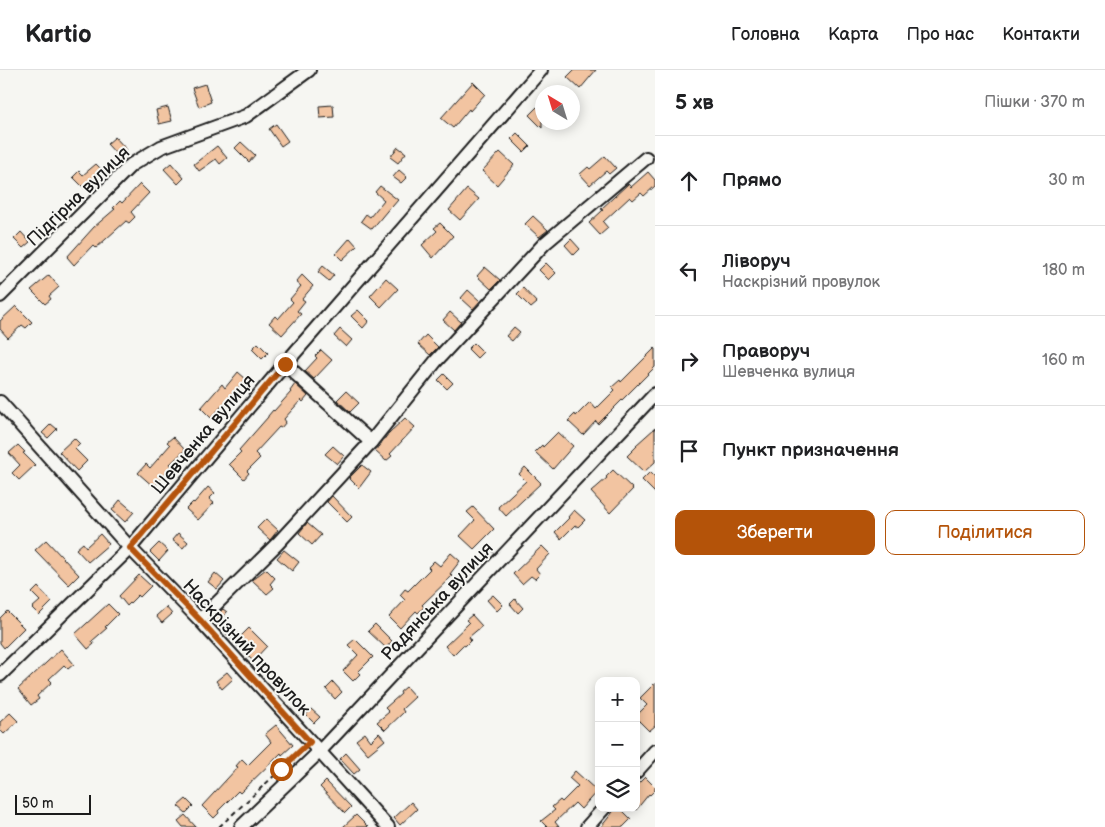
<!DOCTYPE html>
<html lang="uk">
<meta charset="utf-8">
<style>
body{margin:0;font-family:"Balsamiq Sans",sans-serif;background:#f2f2f2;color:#202124}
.controls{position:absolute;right:15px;bottom:15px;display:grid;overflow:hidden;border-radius:10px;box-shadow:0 2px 12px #0003}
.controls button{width:45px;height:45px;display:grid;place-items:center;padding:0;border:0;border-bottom:1px solid #e0e0e0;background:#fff;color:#202124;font:25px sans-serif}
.compass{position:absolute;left:535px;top:15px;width:45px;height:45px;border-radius:50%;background:#fff;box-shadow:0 2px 12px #0003;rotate:322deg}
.scale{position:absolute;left:15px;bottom:12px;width:76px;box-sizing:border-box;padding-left:5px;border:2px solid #1c1c1c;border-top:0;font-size:14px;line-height:18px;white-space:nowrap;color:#1c1c1c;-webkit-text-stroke:4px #f6f6f2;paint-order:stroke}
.stop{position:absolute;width:15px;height:15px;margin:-11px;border:4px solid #b45309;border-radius:50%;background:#fff}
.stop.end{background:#b45309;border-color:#fff;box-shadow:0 1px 5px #0008}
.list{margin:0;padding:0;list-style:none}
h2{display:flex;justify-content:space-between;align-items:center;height:65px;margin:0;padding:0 20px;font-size:21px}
h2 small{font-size:16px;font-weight:400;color:#757577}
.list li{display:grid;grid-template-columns:32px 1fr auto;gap:15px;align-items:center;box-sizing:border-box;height:90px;padding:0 20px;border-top:1px solid #e0e0e0}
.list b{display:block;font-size:19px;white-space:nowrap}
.list p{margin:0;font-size:16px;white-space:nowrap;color:#757577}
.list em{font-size:16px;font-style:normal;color:#757577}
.actions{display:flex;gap:10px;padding:15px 20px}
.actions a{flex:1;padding:11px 0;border:1px solid #b45309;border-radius:10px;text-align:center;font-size:18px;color:#b45309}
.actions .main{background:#b45309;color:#fff}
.icon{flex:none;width:28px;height:28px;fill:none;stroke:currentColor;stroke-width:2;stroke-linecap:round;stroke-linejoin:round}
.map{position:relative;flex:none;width:655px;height:757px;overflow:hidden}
header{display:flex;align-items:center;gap:30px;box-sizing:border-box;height:70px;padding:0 25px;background:#fff;border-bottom:1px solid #e0e0e0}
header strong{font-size:24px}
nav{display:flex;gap:28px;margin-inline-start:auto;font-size:18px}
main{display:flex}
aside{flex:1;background:#fff}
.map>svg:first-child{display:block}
.building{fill:#f2c4a1;stroke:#1c1c1c}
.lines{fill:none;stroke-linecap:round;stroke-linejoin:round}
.minor-casing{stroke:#1c1c1c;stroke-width:16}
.path{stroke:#1c1c1c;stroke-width:2;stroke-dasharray:5 4;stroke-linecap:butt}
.minor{stroke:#f6f6f2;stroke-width:12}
.route{stroke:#b45309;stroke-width:6}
.labels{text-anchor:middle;stroke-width:4;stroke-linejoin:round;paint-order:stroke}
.street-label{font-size:18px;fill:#1c1c1c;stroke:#f6f6f2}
</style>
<header>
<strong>Kartio</strong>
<nav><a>Головна</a><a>Карта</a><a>Про нас</a><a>Контакти</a></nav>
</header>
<main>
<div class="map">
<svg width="655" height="757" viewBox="0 0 655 757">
<rect width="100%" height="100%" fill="#f6f6f2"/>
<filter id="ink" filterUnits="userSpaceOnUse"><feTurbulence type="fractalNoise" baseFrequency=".02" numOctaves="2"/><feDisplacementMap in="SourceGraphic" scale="10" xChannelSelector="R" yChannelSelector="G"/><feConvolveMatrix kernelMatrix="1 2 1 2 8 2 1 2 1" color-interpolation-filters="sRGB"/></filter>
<g filter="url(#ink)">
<g class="building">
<polygon points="574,0 596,0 580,19 567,7"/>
<polygon points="473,12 485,24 470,41 469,39 453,58 441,48"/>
<polygon points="205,14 211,32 199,37 192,18"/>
<polygon points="333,35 334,47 320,48 319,36"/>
<polygon points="168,37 172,51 159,54 156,40"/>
<polygon points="537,37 542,42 542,58 529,45"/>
<polygon points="276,54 288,71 281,76 269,59"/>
<polygon points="517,63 530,76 524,82 511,69"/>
<polygon points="115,67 127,80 119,87 107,74"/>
<polygon points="241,72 255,85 249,92 235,78"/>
<polygon points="217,76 227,88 220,94 216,89 199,101 194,94"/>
<polygon points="398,77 406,83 398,93 390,87"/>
<polygon points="500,82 514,95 497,115 482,101"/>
<polygon points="605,86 616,98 609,104 606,101 590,115 580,104 588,97 590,99"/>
<polygon points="171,93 184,108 178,114 164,99"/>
<polygon points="96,94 103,101 85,119 73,107 79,101 83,105"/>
<polygon points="399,100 407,107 401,113 393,107"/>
<polygon points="648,102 655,110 655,116 644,126 641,123 633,130 630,127 603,152 608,158 600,165 589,153 603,140 601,139 628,114 631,117"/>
<polygon points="140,114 149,123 131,142 135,147 129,153 126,151 96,178 93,175 74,195 67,187 94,157 115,139 113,138 120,131 122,133"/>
<polygon points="380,116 398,130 392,137 391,136 372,159 361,151 366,144 370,147 384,130 375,122"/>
<polygon points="467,119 479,129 460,150 449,140"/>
<polygon points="533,146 548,160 539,167 525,154"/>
<polygon points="440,153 453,166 433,188 422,175 437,161 434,158"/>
<polygon points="21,162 30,172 23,178 14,169"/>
<polygon points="350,168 357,176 342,190 336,184"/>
<polygon points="571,169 580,179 574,185 565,175"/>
<polygon points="546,193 556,203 549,210 539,200"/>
<polygon points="323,196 334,205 329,211 318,202"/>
<polygon points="485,197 500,210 491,219 477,206"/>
<polygon points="49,205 59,217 49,226 51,229 45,234 31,220"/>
<polygon points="302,205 313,216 302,229 305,231 297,241 301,244 282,265 269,253 275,246 278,249 293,232 290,229 301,216 296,212"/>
<polygon points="386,208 398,219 381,237 370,226"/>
<polygon points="523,218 537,233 531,238 517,224"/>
<polygon points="468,220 480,231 473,239 461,228"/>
<polygon points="16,236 32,252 26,258 22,255 8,268 0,259 0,251"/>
<polygon points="358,240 369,251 363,258 351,246"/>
<polygon points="450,242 461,252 454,260 443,250"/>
<polygon points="514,257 520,262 512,271 506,266"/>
<polygon points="340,259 352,270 346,277 334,266"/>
<polygon points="426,265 438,277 430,285 418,274"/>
<polygon points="258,273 268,283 262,289 252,279"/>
<polygon points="474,273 483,282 477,288 468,279"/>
<polygon points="655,278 655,297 598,354 596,351 583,365 568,351 575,344 576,346 590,332 596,339 615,320 612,317 620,310 621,312"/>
<polygon points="321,280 332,290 314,309 305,301 317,288 315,286"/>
<polygon points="238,302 246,309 211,348 201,338 222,314 225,318"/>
<polygon points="444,304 453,313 447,319 438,310"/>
<polygon points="295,314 308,326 303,332 301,330 284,349 286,352 281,358 279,357 255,383 260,388 247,401 249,403 244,409 229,394 241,382 239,380 268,347 268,346 273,340 274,341 291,322 290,321"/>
<polygon points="346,321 359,333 350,342 337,330"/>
<polygon points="405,348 415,357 390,384 392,386 386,391 375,381 389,363"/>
<polygon points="51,354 57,359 48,368 42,363"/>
<polygon points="655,358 655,392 644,402 627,386 637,376 636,375"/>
<polygon points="558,362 573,376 553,399 535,382 542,375 543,377"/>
<polygon points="173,367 185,380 170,394 172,396 154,417 138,403 146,394 150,398 170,375 167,372"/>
<polygon points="74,368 80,374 75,379 87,391 77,401 59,382"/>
<polygon points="18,375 25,382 23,383 35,395 19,410 12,403 20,395 9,383"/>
<polygon points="333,376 344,386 337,394 325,384"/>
<polygon points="362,395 371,402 359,418 349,408"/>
<polygon points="525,397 541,413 506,446 498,437 526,411 519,404"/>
<polygon points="613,400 633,419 610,443 591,422 607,408 606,407"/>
<polygon points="650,402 655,407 655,423 642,410"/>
<polygon points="208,417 215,423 209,429 214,433 198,450 186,439 193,432 194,433"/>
<polygon points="332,426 352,447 347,452 327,432"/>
<polygon points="120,430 134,442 125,452 112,440"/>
<polygon points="473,437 494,459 474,479 460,466 475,450 467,442"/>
<polygon points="574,440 585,450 578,457 575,455 561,469 555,462 569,448 568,447"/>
<polygon points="266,449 278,460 270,470 257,458"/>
<polygon points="307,453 321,465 312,475 299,463"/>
<polygon points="178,463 188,472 183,478 172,470"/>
<polygon points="100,464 109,474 88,492 76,479 83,473 86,477"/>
<polygon points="46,470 79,505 69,515 35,480"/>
<polygon points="159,473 168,481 159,491 150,482"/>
<polygon points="542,476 550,484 536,499 540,504 535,509 531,506 522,514 513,504"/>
<polygon points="284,480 299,492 292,501 277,488"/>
<polygon points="451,483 460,491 450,504 452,506 422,535 424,537 418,543 416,541 400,558 389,547 405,530 400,525 405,519 408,521 430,499 428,497 434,491 440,496"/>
<polygon points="266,499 275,508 270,514 274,518 267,524 252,510"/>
<polygon points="215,503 224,511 217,519 208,512"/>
<polygon points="139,505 151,516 140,527 138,525 127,536 119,526"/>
<polygon points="38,517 52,532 39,545 32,538 40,531 32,523"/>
<polygon points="493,525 503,535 497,541 487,530"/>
<polygon points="515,529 523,538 518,543 510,534"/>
<polygon points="108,534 118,544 105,557 107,558 92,571 94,574 88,579 75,564"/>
<polygon points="166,537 172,544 162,553 156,546"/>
<polygon points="223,539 227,542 222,548 241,566 249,558 267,576 253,591 212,549"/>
<polygon points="7,541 24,558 4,578 0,573 0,548"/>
<polygon points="472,545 482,556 469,567 471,570 465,576 463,575 453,585 445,576 469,553 466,550"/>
<polygon points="375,554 392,571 386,578 368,561"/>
<polygon points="355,569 373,587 358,602 360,604 353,611 343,601 358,585 348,575"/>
<polygon points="61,579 74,594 68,599 64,595 49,609 52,612 37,626 39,629 31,635 18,619"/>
<polygon points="227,602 233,609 222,619 216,611"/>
<polygon points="333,612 342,622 335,629 326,619"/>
<polygon points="655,613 655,656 649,661 636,648 636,646 647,635 640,628"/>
<polygon points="406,617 415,627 402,639 404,642 385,660 377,652 389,642 385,638 401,624 400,622"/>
<polygon points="311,639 320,647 314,653 306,645"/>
<polygon points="10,643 18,651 4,664 0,660 0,652"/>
<polygon points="276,655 293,675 282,685 281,683 240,723 238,721 218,741 219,743 214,748 202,736 238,697 236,696 242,689 248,695 271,672 265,664"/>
<polygon points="365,663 371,671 379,663 385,670 368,684 356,670"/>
<polygon points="346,683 360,699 354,704 340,689"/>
<polygon points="575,701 597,721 581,739 575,733 555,752 559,757 547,757 541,751 555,740 552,737 560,730 562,732 578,716 569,708"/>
<polygon points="645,707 655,717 655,720 650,725 649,724 636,740 636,716"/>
<polygon points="326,711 351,737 345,743 320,717"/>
<polygon points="186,729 193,736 186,743 178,736"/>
<polygon points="411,732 417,739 400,755 394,748"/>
<polygon points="616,738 620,738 631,749 623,757 601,757"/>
<polygon points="185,745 196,757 183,757 178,751"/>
<polygon points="356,745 368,757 343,757"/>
</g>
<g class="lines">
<defs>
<g id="minor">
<polyline points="0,226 131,95 161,77 246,46 309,0"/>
<polyline points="285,294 371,372"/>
<polyline points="0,332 130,478 200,550 388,757"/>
<polyline points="200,550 278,473 371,372 436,291 544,174 646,88"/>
<polyline points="0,605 130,478 285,294 541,0"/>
<polyline points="636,702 655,681"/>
<polyline points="241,757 319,682 655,324"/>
<polyline points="587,757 604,738"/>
</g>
</defs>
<use href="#minor" class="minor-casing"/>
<g class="path">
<polyline points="468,505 491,480 494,482"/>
<polyline points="219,757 303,679"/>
</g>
<use href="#minor" class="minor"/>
</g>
</g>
<g class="lines" filter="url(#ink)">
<polyline class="route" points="281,699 310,672 200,550 130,478 285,294"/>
</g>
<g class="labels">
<g class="street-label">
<text transform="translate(78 126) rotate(-44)" y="6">Підгірна вулиця</text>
<text transform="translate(203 364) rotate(-50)" y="6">Шевченка вулиця</text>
<text transform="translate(437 531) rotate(-47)" y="6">Радянська вулиця</text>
<text transform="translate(247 577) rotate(47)" y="6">Наскрізний провулок</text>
</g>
</g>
</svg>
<div class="controls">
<button>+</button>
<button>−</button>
<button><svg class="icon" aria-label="layers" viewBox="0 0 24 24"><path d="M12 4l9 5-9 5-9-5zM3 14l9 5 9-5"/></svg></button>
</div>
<svg class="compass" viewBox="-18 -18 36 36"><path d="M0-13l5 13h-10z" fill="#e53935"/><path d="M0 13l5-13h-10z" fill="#757577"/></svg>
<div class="scale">50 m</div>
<div class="stop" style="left:281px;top:699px"></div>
<div class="stop end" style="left:285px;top:294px"></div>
</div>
<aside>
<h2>5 хв<small>Пішки · 370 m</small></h2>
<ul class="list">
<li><svg class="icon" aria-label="ahead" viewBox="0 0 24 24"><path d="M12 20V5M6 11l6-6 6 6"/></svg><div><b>Прямо</b></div><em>30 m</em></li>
<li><svg class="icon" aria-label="left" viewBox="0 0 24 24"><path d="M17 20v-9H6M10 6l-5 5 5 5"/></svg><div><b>Ліворуч</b><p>Наскрізний провулок</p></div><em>180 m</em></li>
<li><svg class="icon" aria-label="right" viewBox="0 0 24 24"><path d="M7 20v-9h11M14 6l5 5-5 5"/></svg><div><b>Праворуч</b><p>Шевченка вулиця</p></div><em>160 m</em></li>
<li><svg class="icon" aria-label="arrive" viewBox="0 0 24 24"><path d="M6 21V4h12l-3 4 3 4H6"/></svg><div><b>Пункт призначення</b></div></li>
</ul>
<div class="actions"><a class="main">Зберегти</a><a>Поділитися</a></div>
</aside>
</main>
